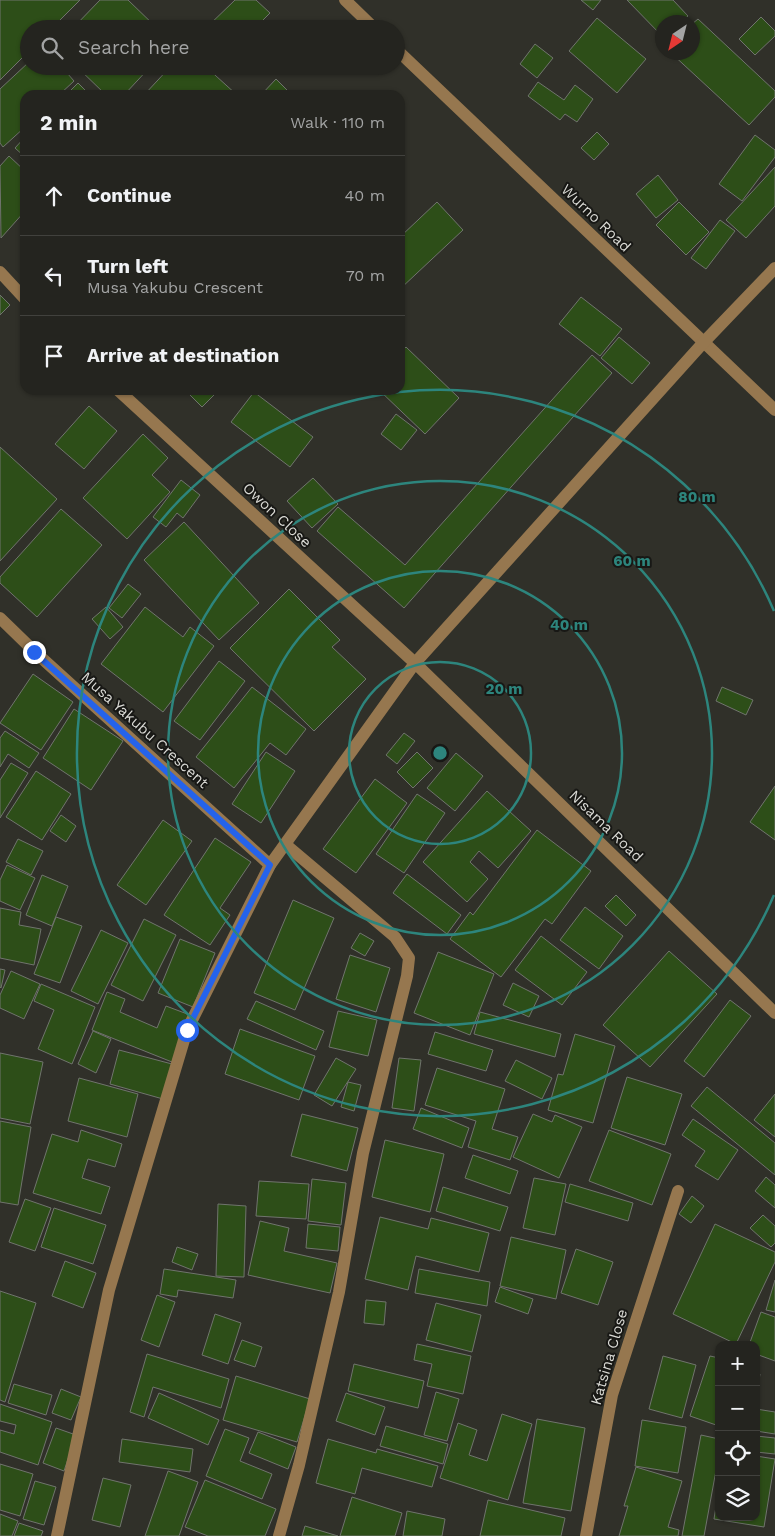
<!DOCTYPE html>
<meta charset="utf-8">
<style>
body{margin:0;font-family:"Work Sans",sans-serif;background:#30302c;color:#f1f3f6}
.controls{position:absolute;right:15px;bottom:15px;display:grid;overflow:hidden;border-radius:10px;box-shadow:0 1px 4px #0004}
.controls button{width:45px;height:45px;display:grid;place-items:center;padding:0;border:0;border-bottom:1px solid #41413d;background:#24241f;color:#f1f3f6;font:25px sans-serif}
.compass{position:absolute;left:655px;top:15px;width:45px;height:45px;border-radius:50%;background:#24241f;box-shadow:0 1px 4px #0004;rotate:215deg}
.stop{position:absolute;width:15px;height:15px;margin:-11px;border:4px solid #2563eb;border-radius:50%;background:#fff}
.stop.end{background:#2563eb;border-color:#fff;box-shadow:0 1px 5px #0008}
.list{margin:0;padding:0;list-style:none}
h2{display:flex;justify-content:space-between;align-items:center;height:65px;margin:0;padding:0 20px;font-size:21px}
h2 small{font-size:16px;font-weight:400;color:#a3a4a4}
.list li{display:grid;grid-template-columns:32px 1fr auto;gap:15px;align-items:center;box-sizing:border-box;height:80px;padding:0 20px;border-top:1px solid #41413d}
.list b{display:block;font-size:19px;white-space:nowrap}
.list p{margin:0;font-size:16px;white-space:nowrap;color:#a3a4a4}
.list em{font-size:16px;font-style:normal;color:#a3a4a4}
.icon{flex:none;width:28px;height:28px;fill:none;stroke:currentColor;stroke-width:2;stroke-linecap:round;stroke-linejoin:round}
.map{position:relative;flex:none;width:775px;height:1536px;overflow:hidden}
.search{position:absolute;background:#24241f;box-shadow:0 1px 4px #0004;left:20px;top:20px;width:385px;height:55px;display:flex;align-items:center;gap:12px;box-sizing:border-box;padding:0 18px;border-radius:28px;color:#a3a4a4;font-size:19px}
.panel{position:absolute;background:#24241f;box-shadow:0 1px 4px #0004;left:20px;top:90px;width:385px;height:305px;border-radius:15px}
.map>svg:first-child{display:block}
.building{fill:#2d4e18;stroke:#70746d}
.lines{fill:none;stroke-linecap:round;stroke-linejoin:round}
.minor{stroke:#96774f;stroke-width:12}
.route{stroke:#2563eb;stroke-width:6}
.ring{fill:none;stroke:#2d857d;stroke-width:2.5}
.labels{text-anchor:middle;stroke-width:4;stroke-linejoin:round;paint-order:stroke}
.street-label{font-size:15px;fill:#dadad5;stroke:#181815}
.centre{fill:#2d857d;stroke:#181815;stroke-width:2.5}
.ring-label{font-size:15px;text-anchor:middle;font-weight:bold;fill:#2d857d;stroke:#181815;stroke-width:4;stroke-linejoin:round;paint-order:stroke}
</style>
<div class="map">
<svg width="775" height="1536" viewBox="0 0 775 1536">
<rect width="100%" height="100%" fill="#303029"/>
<g class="building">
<polygon points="0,0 80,0 51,29 29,29 29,51 0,80"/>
<polygon points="100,0 128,0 158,29 72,29"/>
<polygon points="235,0 256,0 270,13 254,29 205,29"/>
<polygon points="581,0 601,0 593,10"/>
<polygon points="627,0 673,0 688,16 681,22 662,22 662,36"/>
<polygon points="761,17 775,31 775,36 755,55 739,39"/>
<polygon points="597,18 646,59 617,93 569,51"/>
<polygon points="698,19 775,91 775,97 749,125 670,52 692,52 692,24"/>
<polygon points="535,44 553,58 537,78 520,64"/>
<polygon points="29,62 29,66 61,66 74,81 59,95 25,95 25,127 3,147 0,143 0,89"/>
<polygon points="76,66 151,66 124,95 106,95"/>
<polygon points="171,66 205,66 237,95 144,95"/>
<polygon points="276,79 290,93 288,95 261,95"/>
<polygon points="538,82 564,100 575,85 593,99 577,122 565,114 560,120 528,96"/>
<polygon points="78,83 90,95 66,95"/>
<polygon points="597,132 609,144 594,160 581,148"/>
<polygon points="755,135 775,150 775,157 742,201 719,184"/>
<polygon points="25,137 25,157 15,148"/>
<polygon points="9,156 25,171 25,211 1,238 0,166"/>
<polygon points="775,167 775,206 746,238 726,220"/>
<polygon points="658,175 678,200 656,218 636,194"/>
<polygon points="437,202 463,230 400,289 400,237"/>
<polygon points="679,202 709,232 686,255 656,225"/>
<polygon points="720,220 735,231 706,269 691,258"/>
<polygon points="0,295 10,305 0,315"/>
<polygon points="581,297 622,329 600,356 559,324"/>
<polygon points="619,337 650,363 632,384 601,358"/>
<polygon points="406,347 459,398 425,434 379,390 400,390 400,353"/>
<polygon points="592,355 612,373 404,608 317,531 338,507 405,565"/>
<polygon points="185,390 219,390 202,407"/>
<polygon points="254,392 313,437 290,467 231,422"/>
<polygon points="89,406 117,431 84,469 55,444"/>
<polygon points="396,414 417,430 401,450 381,434"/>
<polygon points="143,434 168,458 152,475 170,492 127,539 83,498"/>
<polygon points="0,447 57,499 0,561"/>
<polygon points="313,478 338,504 312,528 287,501"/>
<polygon points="181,480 200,495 183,518 177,513 166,527 153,517"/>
<polygon points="61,509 102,545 37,617 0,583 0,577"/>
<polygon points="184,522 259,603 219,640 144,560"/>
<polygon points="128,584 141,594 122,618 109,608"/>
<polygon points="289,589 340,640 332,647 366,679 314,731 230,648"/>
<polygon points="106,607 123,627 110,639 92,619"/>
<polygon points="145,607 183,637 190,627 214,646 163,712 101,664"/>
<polygon points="219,661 245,681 200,740 174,721"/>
<polygon points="33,674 73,702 41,750 0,723"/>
<polygon points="252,687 306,729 286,755 270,743 234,788 196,757"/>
<polygon points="722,687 753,700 746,715 716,701"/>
<polygon points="74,709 123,741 91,790 43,758"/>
<polygon points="5,731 39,753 29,768 8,754 0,767 0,738"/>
<polygon points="404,733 415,741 397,764 386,755"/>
<polygon points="266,752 295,771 261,823 232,804"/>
<polygon points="417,752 433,768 413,788 397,772"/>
<polygon points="456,753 483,776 455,811 427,788"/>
<polygon points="11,763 28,773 0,818 0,780"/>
<polygon points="36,771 71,794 42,840 6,817"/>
<polygon points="375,779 407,803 356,873 323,849"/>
<polygon points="775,786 775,840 750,822"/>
<polygon points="487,791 531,831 498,868 479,851 470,862 488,879 467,902 423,862"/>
<polygon points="417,794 445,813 404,873 376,854"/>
<polygon points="61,815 76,826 66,842 50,831"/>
<polygon points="163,820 192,841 146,905 117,885"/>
<polygon points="537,830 591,871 552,924 545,919 501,977 450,939 470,912 473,915"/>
<polygon points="215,838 251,862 220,908 230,915 210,945 164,915"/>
<polygon points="18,839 43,851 31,875 6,862"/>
<polygon points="7,865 35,878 20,910 0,901 0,880"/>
<polygon points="407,874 461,915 447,934 393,893"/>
<polygon points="42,875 68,886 52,926 26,915"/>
<polygon points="616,895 636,915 626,926 605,906"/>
<polygon points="293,900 334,918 295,1010 254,993"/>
<polygon points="585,907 623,936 599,969 560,940"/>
<polygon points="0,908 21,912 19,925 41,929 34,965 0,958"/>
<polygon points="56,917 82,926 60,983 34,974"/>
<polygon points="144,919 176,935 143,1001 111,985"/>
<polygon points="101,930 128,943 98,1004 71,991"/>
<polygon points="360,933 374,941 365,956 351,948"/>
<polygon points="541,936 587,972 562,1005 515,970"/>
<polygon points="180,939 215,953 193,1007 158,993"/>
<polygon points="669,951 717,994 650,1067 603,1025"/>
<polygon points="438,952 494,974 470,1035 414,1013"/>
<polygon points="350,955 390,968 376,1012 336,999"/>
<polygon points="0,969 5,970 1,988 0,987"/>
<polygon points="11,971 40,984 24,1019 0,1008 0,995"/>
<polygon points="513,983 539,996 529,1017 503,1005"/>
<polygon points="41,984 95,1007 72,1064 38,1049 54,1010 34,1001"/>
<polygon points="107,992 125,999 120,1012 157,1028 166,1006 190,1015 172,1062 92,1030"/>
<polygon points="730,1000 751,1016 704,1077 684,1061"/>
<polygon points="256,1001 324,1031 316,1050 247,1019"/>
<polygon points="338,1011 377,1020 368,1056 329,1047"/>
<polygon points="480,1012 561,1034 555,1057 474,1034"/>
<polygon points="240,1029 315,1056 299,1100 225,1074"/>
<polygon points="93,1031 111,1039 96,1073 78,1064"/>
<polygon points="435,1032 493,1050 486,1071 428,1054"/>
<polygon points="575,1034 615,1046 593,1123 548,1110 558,1074 563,1075"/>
<polygon points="119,1050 172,1064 163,1099 110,1084"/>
<polygon points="0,1053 43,1062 30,1124 0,1118"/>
<polygon points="336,1058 356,1069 332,1106 314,1095"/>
<polygon points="399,1058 421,1060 414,1111 392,1108"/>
<polygon points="516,1060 552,1078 542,1099 505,1081"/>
<polygon points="437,1068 505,1089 492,1129 518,1137 510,1160 468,1147 476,1121 425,1105"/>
<polygon points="627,1077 682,1094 665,1145 611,1128"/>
<polygon points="79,1078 138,1094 127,1137 68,1121"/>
<polygon points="348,1082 361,1085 354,1111 341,1107"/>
<polygon points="707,1087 775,1143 775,1175 691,1106"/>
<polygon points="775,1094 775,1137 754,1120"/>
<polygon points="421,1108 469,1128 462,1148 413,1129"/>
<polygon points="302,1114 358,1128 347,1171 291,1156"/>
<polygon points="533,1114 552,1122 555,1115 582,1127 559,1178 513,1157"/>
<polygon points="693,1119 738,1150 718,1180 695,1166 705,1151 682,1135"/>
<polygon points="0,1121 31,1127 18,1205 0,1202"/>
<polygon points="81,1130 122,1144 115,1167 88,1159 82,1178 110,1187 101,1214 33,1193 52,1134 78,1142"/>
<polygon points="609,1130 671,1154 652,1205 589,1181"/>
<polygon points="385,1140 444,1154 430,1212 372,1197"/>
<polygon points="473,1155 518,1171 510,1194 465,1178"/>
<polygon points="766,1177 775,1185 775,1208 755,1191"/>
<polygon points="534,1178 566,1184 555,1235 523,1228"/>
<polygon points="312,1179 346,1183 341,1225 308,1221"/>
<polygon points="259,1181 309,1184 306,1219 256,1216"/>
<polygon points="570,1184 633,1203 628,1221 565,1202"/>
<polygon points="443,1187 508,1207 500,1231 436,1211"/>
<polygon points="692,1196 704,1206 691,1223 679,1214"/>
<polygon points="25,1199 51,1208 35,1251 9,1242"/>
<polygon points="218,1204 246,1206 244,1277 216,1276"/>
<polygon points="54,1208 106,1225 93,1264 41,1247"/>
<polygon points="763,1215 775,1226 775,1243 771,1247 750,1228"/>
<polygon points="380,1217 428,1229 431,1218 489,1233 479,1272 416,1256 408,1290 365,1279"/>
<polygon points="260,1221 289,1228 284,1251 337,1263 330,1293 248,1275"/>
<polygon points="308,1224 340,1227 338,1251 306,1248"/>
<polygon points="715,1224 775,1252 775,1262 736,1344 673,1314"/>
<polygon points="511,1237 566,1250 556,1299 500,1286"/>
<polygon points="177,1247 198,1254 192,1270 172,1262"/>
<polygon points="576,1249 613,1262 598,1305 561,1293"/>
<polygon points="65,1261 96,1273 83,1308 52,1296"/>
<polygon points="164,1269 236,1280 233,1298 178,1290 177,1297 160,1294"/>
<polygon points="419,1269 490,1282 487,1306 415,1293"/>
<polygon points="775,1280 775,1312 766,1310"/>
<polygon points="500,1287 533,1299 528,1314 495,1302"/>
<polygon points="0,1291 36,1303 5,1402 0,1400"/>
<polygon points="157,1295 175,1302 159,1347 141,1340"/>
<polygon points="366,1300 386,1302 384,1325 364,1323"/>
<polygon points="436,1303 481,1315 472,1352 426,1340"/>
<polygon points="761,1312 775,1317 775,1361 756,1354 756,1345 749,1345"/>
<polygon points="215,1314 241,1323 228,1364 202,1355"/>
<polygon points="242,1340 262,1347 255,1367 234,1360"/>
<polygon points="417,1344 471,1356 463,1394 427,1386 432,1364 414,1360"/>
<polygon points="147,1354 229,1379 221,1408 153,1387 144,1417 130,1412"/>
<polygon points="663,1356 696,1365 682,1418 649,1409"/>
<polygon points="710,1356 719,1358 719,1426 690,1416"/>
<polygon points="354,1364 424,1381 418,1408 348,1391"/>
<polygon points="756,1373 760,1374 756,1398"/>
<polygon points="236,1376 310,1399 297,1442 223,1420"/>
<polygon points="14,1384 52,1395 46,1415 8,1403"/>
<polygon points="61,1389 81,1397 71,1420 52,1413"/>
<polygon points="436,1392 459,1399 447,1441 424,1435"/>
<polygon points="159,1393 219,1420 208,1445 148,1418"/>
<polygon points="346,1393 385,1407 375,1435 336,1421"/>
<polygon points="0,1404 52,1422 38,1465 0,1452 0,1430 14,1434 16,1425 0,1421"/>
<polygon points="756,1409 775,1412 775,1434 756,1431"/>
<polygon points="502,1414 532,1424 508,1500 440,1478 458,1423 477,1430 469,1455 487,1461"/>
<polygon points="537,1419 585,1428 571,1511 523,1503"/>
<polygon points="642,1420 686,1427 678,1473 635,1466"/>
<polygon points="386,1426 448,1444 443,1464 380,1446"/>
<polygon points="56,1428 76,1435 64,1471 43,1463"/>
<polygon points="225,1429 249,1438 240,1461 272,1474 262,1499 206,1476"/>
<polygon points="258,1432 296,1447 288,1469 249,1453"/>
<polygon points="701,1435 719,1439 719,1454 704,1536 682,1536"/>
<polygon points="756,1436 775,1438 775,1454 756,1452"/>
<polygon points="122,1439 193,1449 190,1472 119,1462"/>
<polygon points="328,1439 376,1453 377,1449 438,1466 432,1487 362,1468 355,1494 316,1483"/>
<polygon points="756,1456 775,1459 764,1527 714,1519 719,1487 719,1517 756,1517"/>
<polygon points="0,1464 33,1474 20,1516 0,1510"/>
<polygon points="636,1467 682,1481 668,1527 679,1530 678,1536 619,1536 628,1506 624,1506"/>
<polygon points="168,1471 198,1482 179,1536 145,1536"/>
<polygon points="103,1478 131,1485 120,1527 92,1520"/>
<polygon points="205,1480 276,1509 265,1536 208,1536 185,1527"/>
<polygon points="35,1481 56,1487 44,1525 23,1519"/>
<polygon points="352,1497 402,1513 395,1536 340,1536"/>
<polygon points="488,1500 565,1518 561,1536 480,1536"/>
<polygon points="407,1511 445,1519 442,1536 403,1536"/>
<polygon points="0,1514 18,1521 12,1536 0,1536"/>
<polygon points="19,1523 43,1531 41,1536 14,1536"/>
<polygon points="305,1526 338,1536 302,1536"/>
</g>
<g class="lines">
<g class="minor">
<polyline points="345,0 375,29"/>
<polyline points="396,49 775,410"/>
<polyline points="0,272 25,299"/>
<polyline points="118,390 415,663 775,1013"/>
<polyline points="0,618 35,652 270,865"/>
<polyline points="57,1536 109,1290 187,1030 270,865 415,663 703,343 775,268"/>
<polyline points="279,1536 299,1465 339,1292 363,1153 407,976 409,958 395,937 285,844"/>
<polyline points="586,1536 612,1395 678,1191"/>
</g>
</g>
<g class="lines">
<polyline class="route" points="34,652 270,865 187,1030"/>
</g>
<g class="ring">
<circle cx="440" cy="753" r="91"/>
<circle cx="440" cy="753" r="182"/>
<circle cx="440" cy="753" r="272"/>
<path d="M774 895A363 363 0 1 1 774 611"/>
</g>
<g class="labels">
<g class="street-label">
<text transform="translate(596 218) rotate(44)" y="5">Wurno Road</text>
<text transform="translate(277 515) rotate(43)" y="5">Owon Close</text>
<text transform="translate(145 730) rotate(42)" y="5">Musa Yakubu Crescent</text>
<text transform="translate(606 826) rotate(44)" y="5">Nisama Road</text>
<text transform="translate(609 1357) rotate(-74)" y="5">Katsina Close</text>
</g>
</g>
<circle cx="440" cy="753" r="8" class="centre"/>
<g class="ring-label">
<text x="697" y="502">80 m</text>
<text x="632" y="566">60 m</text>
<text x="569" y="630">40 m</text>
<text x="504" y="694">20 m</text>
</g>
</svg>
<div class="controls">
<button>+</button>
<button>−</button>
<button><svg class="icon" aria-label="locate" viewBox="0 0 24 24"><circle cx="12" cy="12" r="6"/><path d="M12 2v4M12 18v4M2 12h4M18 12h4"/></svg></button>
<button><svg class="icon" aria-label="layers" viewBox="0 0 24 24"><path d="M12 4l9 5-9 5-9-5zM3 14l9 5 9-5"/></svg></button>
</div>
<svg class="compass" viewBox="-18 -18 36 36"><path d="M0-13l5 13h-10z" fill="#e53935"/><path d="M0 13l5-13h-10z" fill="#a3a4a4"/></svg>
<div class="stop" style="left:187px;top:1030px"></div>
<div class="stop end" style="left:34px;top:652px"></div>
<div class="search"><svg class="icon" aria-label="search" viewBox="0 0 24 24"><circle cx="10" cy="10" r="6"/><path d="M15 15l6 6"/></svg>Search here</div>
<section class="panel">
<h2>2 min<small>Walk · 110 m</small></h2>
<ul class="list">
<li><svg class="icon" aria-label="ahead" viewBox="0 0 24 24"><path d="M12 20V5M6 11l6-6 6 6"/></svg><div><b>Continue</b></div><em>40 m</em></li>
<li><svg class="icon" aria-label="left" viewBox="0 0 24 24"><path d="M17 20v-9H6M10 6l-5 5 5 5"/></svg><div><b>Turn left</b><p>Musa Yakubu Crescent</p></div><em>70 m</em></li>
<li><svg class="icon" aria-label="arrive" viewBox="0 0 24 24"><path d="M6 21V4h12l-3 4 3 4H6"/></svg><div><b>Arrive at destination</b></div></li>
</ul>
</section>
</div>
